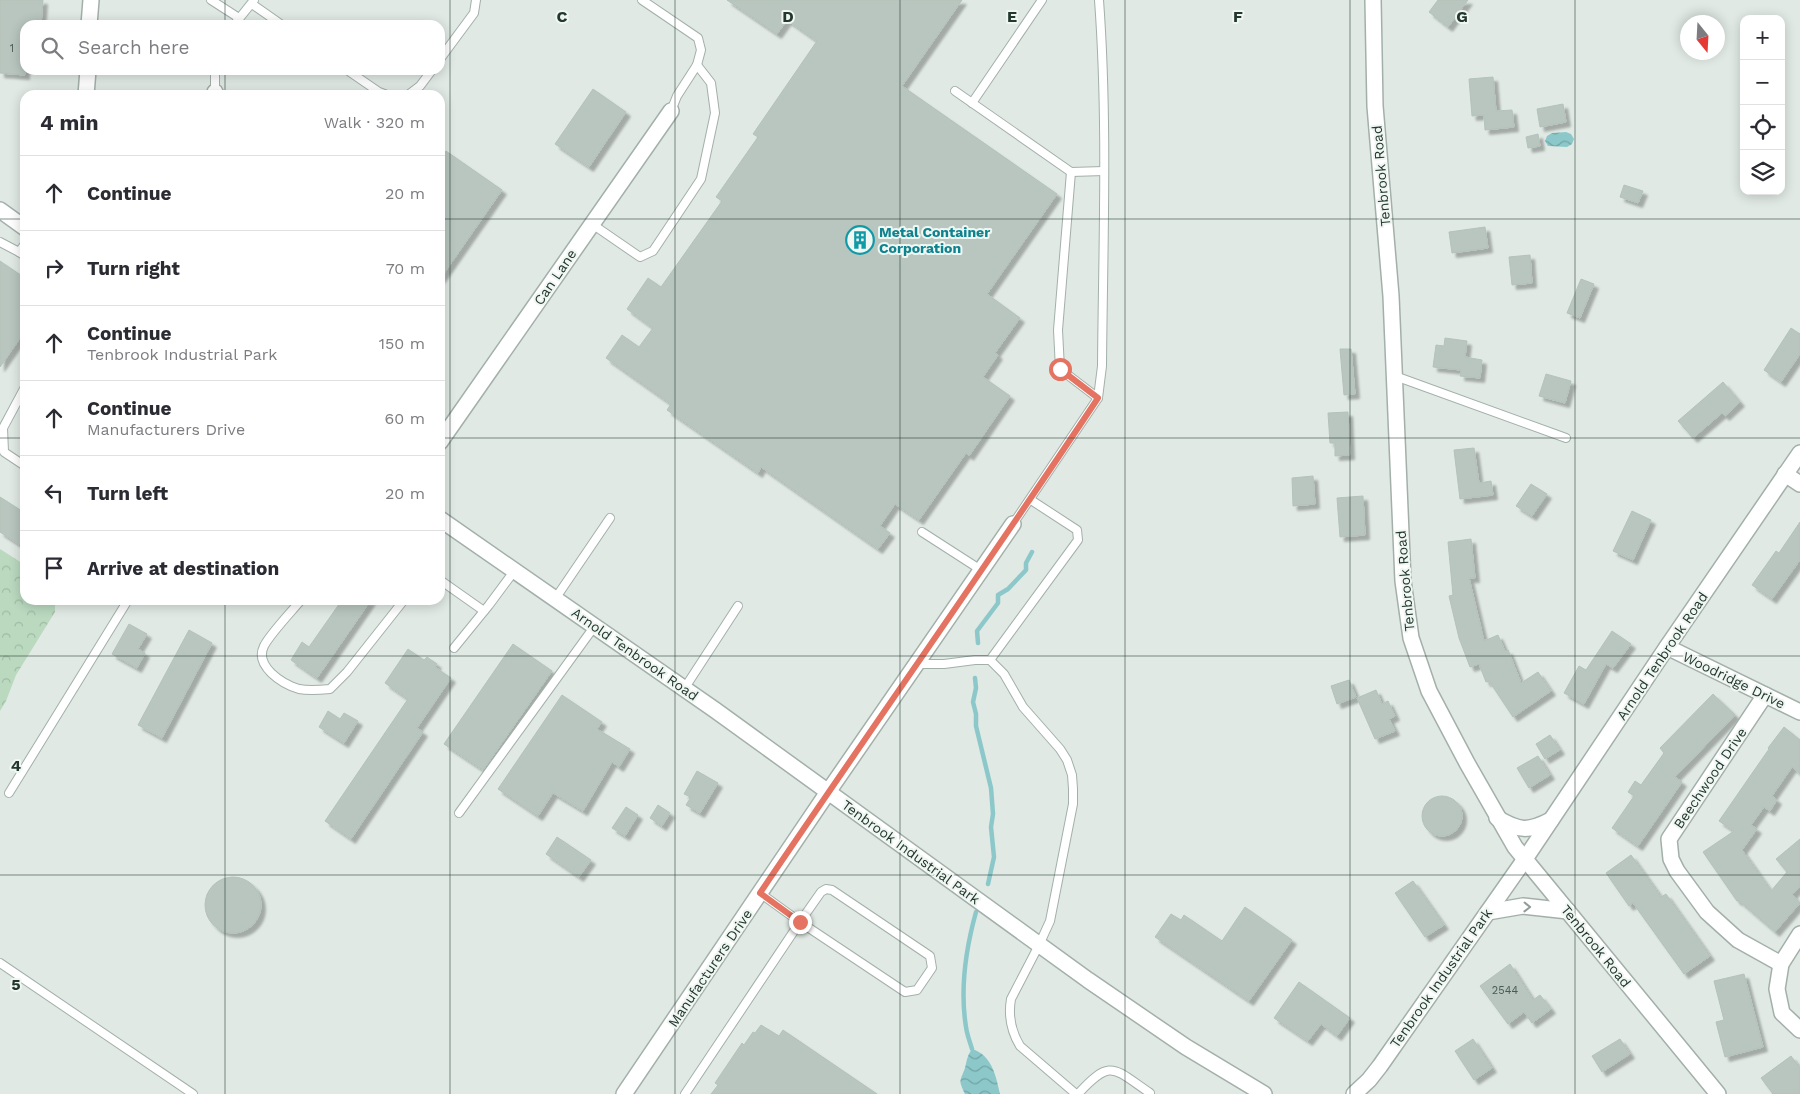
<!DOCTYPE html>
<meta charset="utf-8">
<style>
body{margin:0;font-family:"Work Sans",sans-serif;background:#f2f2f3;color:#2b2b33}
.controls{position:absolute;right:15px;top:15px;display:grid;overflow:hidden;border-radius:10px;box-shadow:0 2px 12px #0003}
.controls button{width:45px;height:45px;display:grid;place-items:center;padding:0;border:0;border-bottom:1px solid #e1e1e2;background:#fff;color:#2b2b33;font:25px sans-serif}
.compass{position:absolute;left:1680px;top:15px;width:45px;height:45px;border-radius:50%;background:#fff;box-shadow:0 2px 12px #0003;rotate:162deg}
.stop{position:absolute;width:15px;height:15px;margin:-11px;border:4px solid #e47362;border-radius:50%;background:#fff}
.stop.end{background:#e47362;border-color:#fff;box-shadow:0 1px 5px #0008}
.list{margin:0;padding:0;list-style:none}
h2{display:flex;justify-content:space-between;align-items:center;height:65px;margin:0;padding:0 20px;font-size:21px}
h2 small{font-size:16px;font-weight:400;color:#7c7c81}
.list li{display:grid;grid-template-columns:32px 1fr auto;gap:15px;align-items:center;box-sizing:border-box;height:75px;padding:0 20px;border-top:1px solid #e1e1e2}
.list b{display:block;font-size:19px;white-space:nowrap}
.list p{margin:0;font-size:16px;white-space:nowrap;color:#7c7c81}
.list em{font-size:16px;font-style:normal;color:#7c7c81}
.icon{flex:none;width:28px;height:28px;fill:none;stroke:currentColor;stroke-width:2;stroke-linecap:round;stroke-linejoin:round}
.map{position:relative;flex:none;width:1800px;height:1094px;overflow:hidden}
.search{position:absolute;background:#fff;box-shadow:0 2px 12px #0003;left:20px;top:20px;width:425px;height:55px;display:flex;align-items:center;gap:12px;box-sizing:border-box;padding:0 18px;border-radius:15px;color:#7c7c81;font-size:19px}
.panel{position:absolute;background:#fff;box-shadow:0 2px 12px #0003;left:20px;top:90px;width:425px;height:515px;border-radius:15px}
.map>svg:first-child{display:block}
.forest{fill:url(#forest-crowns)}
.water{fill:url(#water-waves)}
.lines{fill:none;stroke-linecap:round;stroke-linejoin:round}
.stream{stroke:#8cc8ca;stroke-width:4.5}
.building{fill:#b8c6bf;stroke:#b3c2ba;filter:url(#shadow)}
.service-casing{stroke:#a3b0aa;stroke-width:10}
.minor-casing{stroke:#a3b0aa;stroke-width:18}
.tertiary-casing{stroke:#a3b0aa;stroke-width:18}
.service{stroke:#fff;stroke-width:8}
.minor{stroke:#fff;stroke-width:15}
.tertiary{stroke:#fff;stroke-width:15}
.oneway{stroke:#909c97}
.route{stroke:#e47362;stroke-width:6}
.grid{fill:none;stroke:#22382f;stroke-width:1;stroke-opacity:0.55}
.labels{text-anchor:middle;stroke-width:4;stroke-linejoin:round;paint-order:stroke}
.number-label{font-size:11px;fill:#485c53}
.street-label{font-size:14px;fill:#22382f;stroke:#f0f6f2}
.culture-label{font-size:14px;font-weight:bold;fill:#0d838f;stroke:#f0f6f2;text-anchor:start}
.grid-label{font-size:16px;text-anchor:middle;font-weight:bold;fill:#22382f;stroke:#f0f6f2;stroke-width:4;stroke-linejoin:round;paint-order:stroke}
</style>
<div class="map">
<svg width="1800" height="1094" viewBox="0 0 1800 1094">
<defs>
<pattern id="forest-crowns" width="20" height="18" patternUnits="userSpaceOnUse" patternTransform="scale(1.25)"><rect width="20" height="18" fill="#bad9bf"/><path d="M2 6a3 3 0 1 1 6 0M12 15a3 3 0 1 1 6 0" fill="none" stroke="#a0bba4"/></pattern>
<pattern id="water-waves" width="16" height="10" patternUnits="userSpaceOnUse" patternTransform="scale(1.25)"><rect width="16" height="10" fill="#8cc8ca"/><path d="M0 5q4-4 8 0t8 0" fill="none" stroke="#72a3a4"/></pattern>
<filter id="shadow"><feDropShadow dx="4.5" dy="4.5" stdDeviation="1" flood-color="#0004"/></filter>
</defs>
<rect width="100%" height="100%" fill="#e0e9e4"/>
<polygon class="forest" points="0,549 25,565 25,600 55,600 55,612 16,675 6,701 0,711"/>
<g class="water">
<polygon points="1566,132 1571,134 1574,139 1572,144 1567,147 1548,146 1545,141 1547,136 1552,133"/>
<path d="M972 1049C992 1055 996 1076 1000 1094H965C958 1079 960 1082 965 1068 967 1060 967 1056 972 1049Z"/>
</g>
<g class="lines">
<g class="stream">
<polyline points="978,643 977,631 998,603 998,595 1008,589 1026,570 1026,563 1032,552"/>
<polyline points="975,678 976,688 973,702 976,714 976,726 991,788 993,814 991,827 994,857 988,884"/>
<path d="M972 1049C970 1042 967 1035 966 1027 960 990 966 948 976 912"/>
</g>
</g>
<g class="building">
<polygon points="0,0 43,0 41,25 25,25 25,75 0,73"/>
<polygon points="727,0 962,0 902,86 1057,194 987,294 1020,318 995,353 998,355 983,377 1010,396 969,456 966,453 919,520 895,504 880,526 890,533 878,549 761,467 758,473 667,410 671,404 606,358 622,335 639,347 653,328 627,309 648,278 661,287 722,201 716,197 758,137 753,134 817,41 787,20 777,34"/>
<polygon points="1438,0 1468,0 1448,27 1429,12"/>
<polygon points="1493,77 1496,111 1512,110 1514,127 1485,130 1484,115 1472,116 1469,79"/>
<polygon points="593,89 626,112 589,167 555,144"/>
<polygon points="1563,104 1566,122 1540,127 1537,109"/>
<polygon points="1538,134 1540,146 1528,148 1526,137"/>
<polygon points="446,151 502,190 440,279 440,160"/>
<polygon points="1624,185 1643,191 1638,203 1620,197"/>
<polygon points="1485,227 1488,248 1452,253 1449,232"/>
<polygon points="1530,255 1532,283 1512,285 1509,257"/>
<polygon points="0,261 25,278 25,331 0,367"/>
<polygon points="1581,279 1594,284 1580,318 1567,313"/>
<polygon points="1791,328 1800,334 1800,354 1781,382 1764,370"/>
<polygon points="1445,338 1467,341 1465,357 1482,360 1480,378 1460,376 1461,370 1433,367 1436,345 1444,346"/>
<polygon points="1340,349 1351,349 1355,394 1344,395"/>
<polygon points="1546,374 1571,381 1565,403 1539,396"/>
<polygon points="1723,382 1740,402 1725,416 1722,413 1693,438 1678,421"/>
<polygon points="1348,412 1350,455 1335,456 1335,443 1330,443 1328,413"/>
<polygon points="1474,448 1479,483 1491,481 1493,495 1460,499 1454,450"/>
<polygon points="1313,476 1315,504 1293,506 1292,478"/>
<polygon points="1531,484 1547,494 1532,516 1516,506"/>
<polygon points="1363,496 1365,535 1340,537 1337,498"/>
<polygon points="0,497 25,513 25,548 0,532"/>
<polygon points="1632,511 1651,520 1633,560 1613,551"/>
<polygon points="1800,522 1800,560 1772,599 1752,585 1776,551 1779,553"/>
<polygon points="1471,539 1475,578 1469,578 1484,641 1498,635 1505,651 1508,650 1521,683 1538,672 1551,691 1513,717 1489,681 1486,682 1479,664 1470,667 1459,638 1449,596 1453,595 1448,542"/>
<polygon points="342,600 371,600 317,678 291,660 302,642 309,647"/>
<polygon points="129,624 147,634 138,649 145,653 137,668 112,654"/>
<polygon points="189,630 212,643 162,738 138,725"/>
<polygon points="1612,631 1631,644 1613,668 1606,664 1584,704 1564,693 1579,666 1586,670"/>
<polygon points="513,644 552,671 483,770 444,744"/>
<polygon points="408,649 424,660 427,657 437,664 435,667 451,678 417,728 423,732 351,839 325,821 408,699 385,683"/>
<polygon points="1349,680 1356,697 1337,704 1331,686"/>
<polygon points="1376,690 1382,704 1388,701 1395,716 1389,719 1395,731 1375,739 1357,698"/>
<polygon points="1713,694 1735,715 1675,777 1682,782 1638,846 1612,828 1634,796 1628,792 1635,781 1641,785 1664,753 1660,748"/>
<polygon points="562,695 602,722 597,729 630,749 619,767 612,762 583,811 553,793 538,816 498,789"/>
<polygon points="328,711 340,719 344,713 358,721 344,743 319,727"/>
<polygon points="1784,727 1800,740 1800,774 1792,767 1772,796 1777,800 1770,811 1764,807 1751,825 1757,829 1742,850 1771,891 1787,872 1776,859 1800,839 1800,887 1792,894 1800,903 1775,932 1738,900 1737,901 1703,852 1734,831 1719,821 1769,749 1768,748"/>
<polygon points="1550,735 1560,750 1545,759 1536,744"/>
<polygon points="1538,756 1550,775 1529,788 1517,768"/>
<polygon points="697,771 718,783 700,813 686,805 691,797 684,794"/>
<circle cx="1442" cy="816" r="20"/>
<polygon points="658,805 670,813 662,826 650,818"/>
<polygon points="626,807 638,815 625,836 612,828"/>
<polygon points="557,837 591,860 579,877 546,854"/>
<polygon points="1631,855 1661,897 1666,894 1710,956 1684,974 1633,903 1629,906 1606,873"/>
<circle cx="233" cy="905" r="28"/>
<polygon points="1413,881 1444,925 1425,937 1395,893"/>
<polygon points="1245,907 1292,940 1249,1001 1155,937 1171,914 1181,920 1184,915 1222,941"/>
<polygon points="1510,964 1533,1000 1540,995 1551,1009 1532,1023 1524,1012 1508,1024 1480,986"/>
<polygon points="1744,974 1763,1047 1725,1057 1716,1022 1724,1020 1714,981"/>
<polygon points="1299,982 1350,1018 1337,1036 1321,1024 1308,1041 1274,1018"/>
<polygon points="761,1025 779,1036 783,1030 877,1094 711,1094 718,1085 715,1083 742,1043 744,1045 753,1032 755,1033"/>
<polygon points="1473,1039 1492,1068 1474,1080 1455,1051"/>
<polygon points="1620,1039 1630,1054 1602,1072 1592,1056"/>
<polygon points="1791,1056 1800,1068 1800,1094 1773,1094 1761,1078"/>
</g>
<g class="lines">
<defs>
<g id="service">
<polyline points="211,0 239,18"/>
<polyline points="642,0 698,38 701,50 697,65 677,96 671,111"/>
<polyline points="252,4 282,25"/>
<polyline points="234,25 254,0"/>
<polyline points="440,59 474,13 476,0"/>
<polyline points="347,70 379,92 387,95"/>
<polyline points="955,91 1071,172 1104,171"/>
<polyline points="215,92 215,70"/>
<polyline points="408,95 420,86 432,70"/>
<polyline points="972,103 1042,0"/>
<polyline points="1071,172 1058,330 1060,369 1098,398"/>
<polyline points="592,224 640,257 653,251 701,179 715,113 711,83 697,65"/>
<polyline points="0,242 19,252"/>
<polyline points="25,244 19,252 25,256"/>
<polyline points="1395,376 1566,438"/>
<polyline points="25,387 3,428 4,452 25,466"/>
<path d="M1013 524 1098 398 1102 366C1103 244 1108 122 1099 0"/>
<polyline points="922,532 981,570"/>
<polyline points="440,580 484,611"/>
<polyline points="555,599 610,518"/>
<path d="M301 600C292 611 270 634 264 646 254 666 282 684 299 689 309 691 320 690 330 689L347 672 404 600"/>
<polyline points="454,648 489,605 515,570"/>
<polyline points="990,660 1078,540 1077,530 1031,500"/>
<path d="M917 664H944L975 660H990L1004 674 1023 707 1060 749 1067 760 1072 775 1073 789V804L1050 921 1039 945 1011 999C1008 1016 1011 1031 1020 1046L1076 1094"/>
<polyline points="684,689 738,606"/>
<polyline points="9,793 128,600"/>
<polyline points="459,813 594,627"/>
<polygon points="826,889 832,890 930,956 932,968 917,990 905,992 800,922 821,892"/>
<polyline points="0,963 193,1094"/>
<polyline points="685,1094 800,922 760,893"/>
<path d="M1078 1094C1111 1058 1113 1068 1150 1093"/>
</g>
<g id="minor">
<polyline points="89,25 91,0"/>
<polyline points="215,92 216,95"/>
<polyline points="86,95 88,70"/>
<polyline points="440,442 671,111"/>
<polyline points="1785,474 1800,484"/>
<polyline points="1667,647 1800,712"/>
<polyline points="1765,695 1669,839 1671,859 1677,871 1707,912 1738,940 1781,964"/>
<polyline points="828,792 1013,524"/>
<polyline points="1800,934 1781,964 1777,989 1782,1013 1800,1030"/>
</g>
<g id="tertiary">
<polyline points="1373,0 1375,106 1391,296 1403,581 1411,638 1429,691 1467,763 1515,847 1718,1094"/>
<polyline points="0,210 25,228"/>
<polyline points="440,519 715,710 1088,980 1186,1047 1264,1094"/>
<path d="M1497 818C1519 831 1528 832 1551 820"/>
<polyline points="1488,912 1523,906 1568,911"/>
<polyline points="624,1094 828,792"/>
<polyline points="1354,1094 1369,1080 1380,1066 1525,859 1667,647 1800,453"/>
</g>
</defs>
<use href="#service" class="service-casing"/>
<use href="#minor" class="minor-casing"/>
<use href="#tertiary" class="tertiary-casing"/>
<use href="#service" class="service"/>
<use href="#minor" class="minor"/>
<use href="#tertiary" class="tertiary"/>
</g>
<defs><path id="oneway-chevron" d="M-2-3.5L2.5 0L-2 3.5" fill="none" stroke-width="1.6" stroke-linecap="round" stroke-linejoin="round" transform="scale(1.25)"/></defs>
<use class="oneway" href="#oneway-chevron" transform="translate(1527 907) rotate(1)"/>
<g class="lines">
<path class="route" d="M800 922 760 893C872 727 988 564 1098 398L1060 369"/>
</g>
<path class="grid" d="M225 0V25M450 0V1094M675 0V1094M900 0V1094M1125 0V1094M1350 0V1094M1575 0V1094M225 70V95M0 219H25M440 219H1800M0 438H25M440 438H1800M225 600V1094M0 656H1800M0 875H1800"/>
<defs>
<symbol id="building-ring" viewBox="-11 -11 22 22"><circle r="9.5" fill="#f0f6f2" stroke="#0f9aa8" stroke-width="1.5"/><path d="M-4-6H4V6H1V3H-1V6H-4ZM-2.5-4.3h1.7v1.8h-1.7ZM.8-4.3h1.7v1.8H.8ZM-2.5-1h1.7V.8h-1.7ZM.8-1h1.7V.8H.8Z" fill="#0f9aa8"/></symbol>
</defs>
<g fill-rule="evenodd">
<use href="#building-ring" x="844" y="224" width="32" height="32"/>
</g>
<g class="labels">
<g class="number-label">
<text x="12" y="52">1</text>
<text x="1505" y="994">2544</text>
</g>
<g class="street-label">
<text transform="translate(1381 176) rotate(-95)" y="5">Tenbrook Road</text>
<text transform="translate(555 277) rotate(-56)" y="5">Can Lane</text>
<text transform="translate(1405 581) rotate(-95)" y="5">Tenbrook Road</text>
<text transform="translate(635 654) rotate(35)" y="5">Arnold Tenbrook Road</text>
<text transform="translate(1662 656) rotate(-56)" y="5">Arnold Tenbrook Road</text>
<text transform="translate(1734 680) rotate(26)" y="5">Woodridge Drive</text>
<text transform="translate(1710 778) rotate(-56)" y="5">Beechwood Drive</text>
<text transform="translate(911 852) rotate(36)" y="5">Tenbrook Industrial Park</text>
<text transform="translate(1596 946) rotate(51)" y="5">Tenbrook Road</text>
<text transform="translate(710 968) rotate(-56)" y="5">Manufacturers Drive</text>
<text transform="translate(1441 978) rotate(-55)" y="5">Tenbrook Industrial Park</text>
</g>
<g class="culture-label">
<text x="879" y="237">Metal Container<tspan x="879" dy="16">Corporation</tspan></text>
</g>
</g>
<g class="grid-label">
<text x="562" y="22">C</text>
<text x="788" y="22">D</text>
<text x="1012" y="22">E</text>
<text x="1238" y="22">F</text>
<text x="1462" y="22">G</text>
<text x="16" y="771">4</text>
<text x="16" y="990">5</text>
</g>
</svg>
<div class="controls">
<button>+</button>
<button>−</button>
<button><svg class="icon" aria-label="locate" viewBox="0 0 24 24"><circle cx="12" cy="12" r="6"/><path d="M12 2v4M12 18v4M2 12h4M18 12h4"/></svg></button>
<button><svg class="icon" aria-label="layers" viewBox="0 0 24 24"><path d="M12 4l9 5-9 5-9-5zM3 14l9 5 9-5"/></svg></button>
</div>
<svg class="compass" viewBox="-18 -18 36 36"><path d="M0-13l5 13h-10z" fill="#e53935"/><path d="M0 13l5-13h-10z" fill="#7c7c81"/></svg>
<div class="stop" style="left:1060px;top:369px"></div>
<div class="stop end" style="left:800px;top:922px"></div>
<div class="search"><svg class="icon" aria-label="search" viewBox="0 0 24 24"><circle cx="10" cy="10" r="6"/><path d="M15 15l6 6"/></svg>Search here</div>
<section class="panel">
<h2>4 min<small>Walk · 320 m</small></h2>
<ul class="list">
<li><svg class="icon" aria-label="ahead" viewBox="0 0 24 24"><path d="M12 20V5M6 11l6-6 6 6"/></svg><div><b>Continue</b></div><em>20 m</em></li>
<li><svg class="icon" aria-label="right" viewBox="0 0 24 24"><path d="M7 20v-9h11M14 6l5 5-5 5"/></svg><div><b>Turn right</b></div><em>70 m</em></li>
<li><svg class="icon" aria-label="ahead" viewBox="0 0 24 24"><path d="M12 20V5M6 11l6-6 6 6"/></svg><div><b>Continue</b><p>Tenbrook Industrial Park</p></div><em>150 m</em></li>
<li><svg class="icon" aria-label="ahead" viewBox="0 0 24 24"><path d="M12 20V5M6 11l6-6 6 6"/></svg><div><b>Continue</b><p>Manufacturers Drive</p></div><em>60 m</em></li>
<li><svg class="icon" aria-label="left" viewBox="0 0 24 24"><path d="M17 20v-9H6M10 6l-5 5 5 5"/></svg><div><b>Turn left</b></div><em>20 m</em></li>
<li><svg class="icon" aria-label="arrive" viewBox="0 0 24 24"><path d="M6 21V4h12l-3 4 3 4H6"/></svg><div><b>Arrive at destination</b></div></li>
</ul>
</section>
</div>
